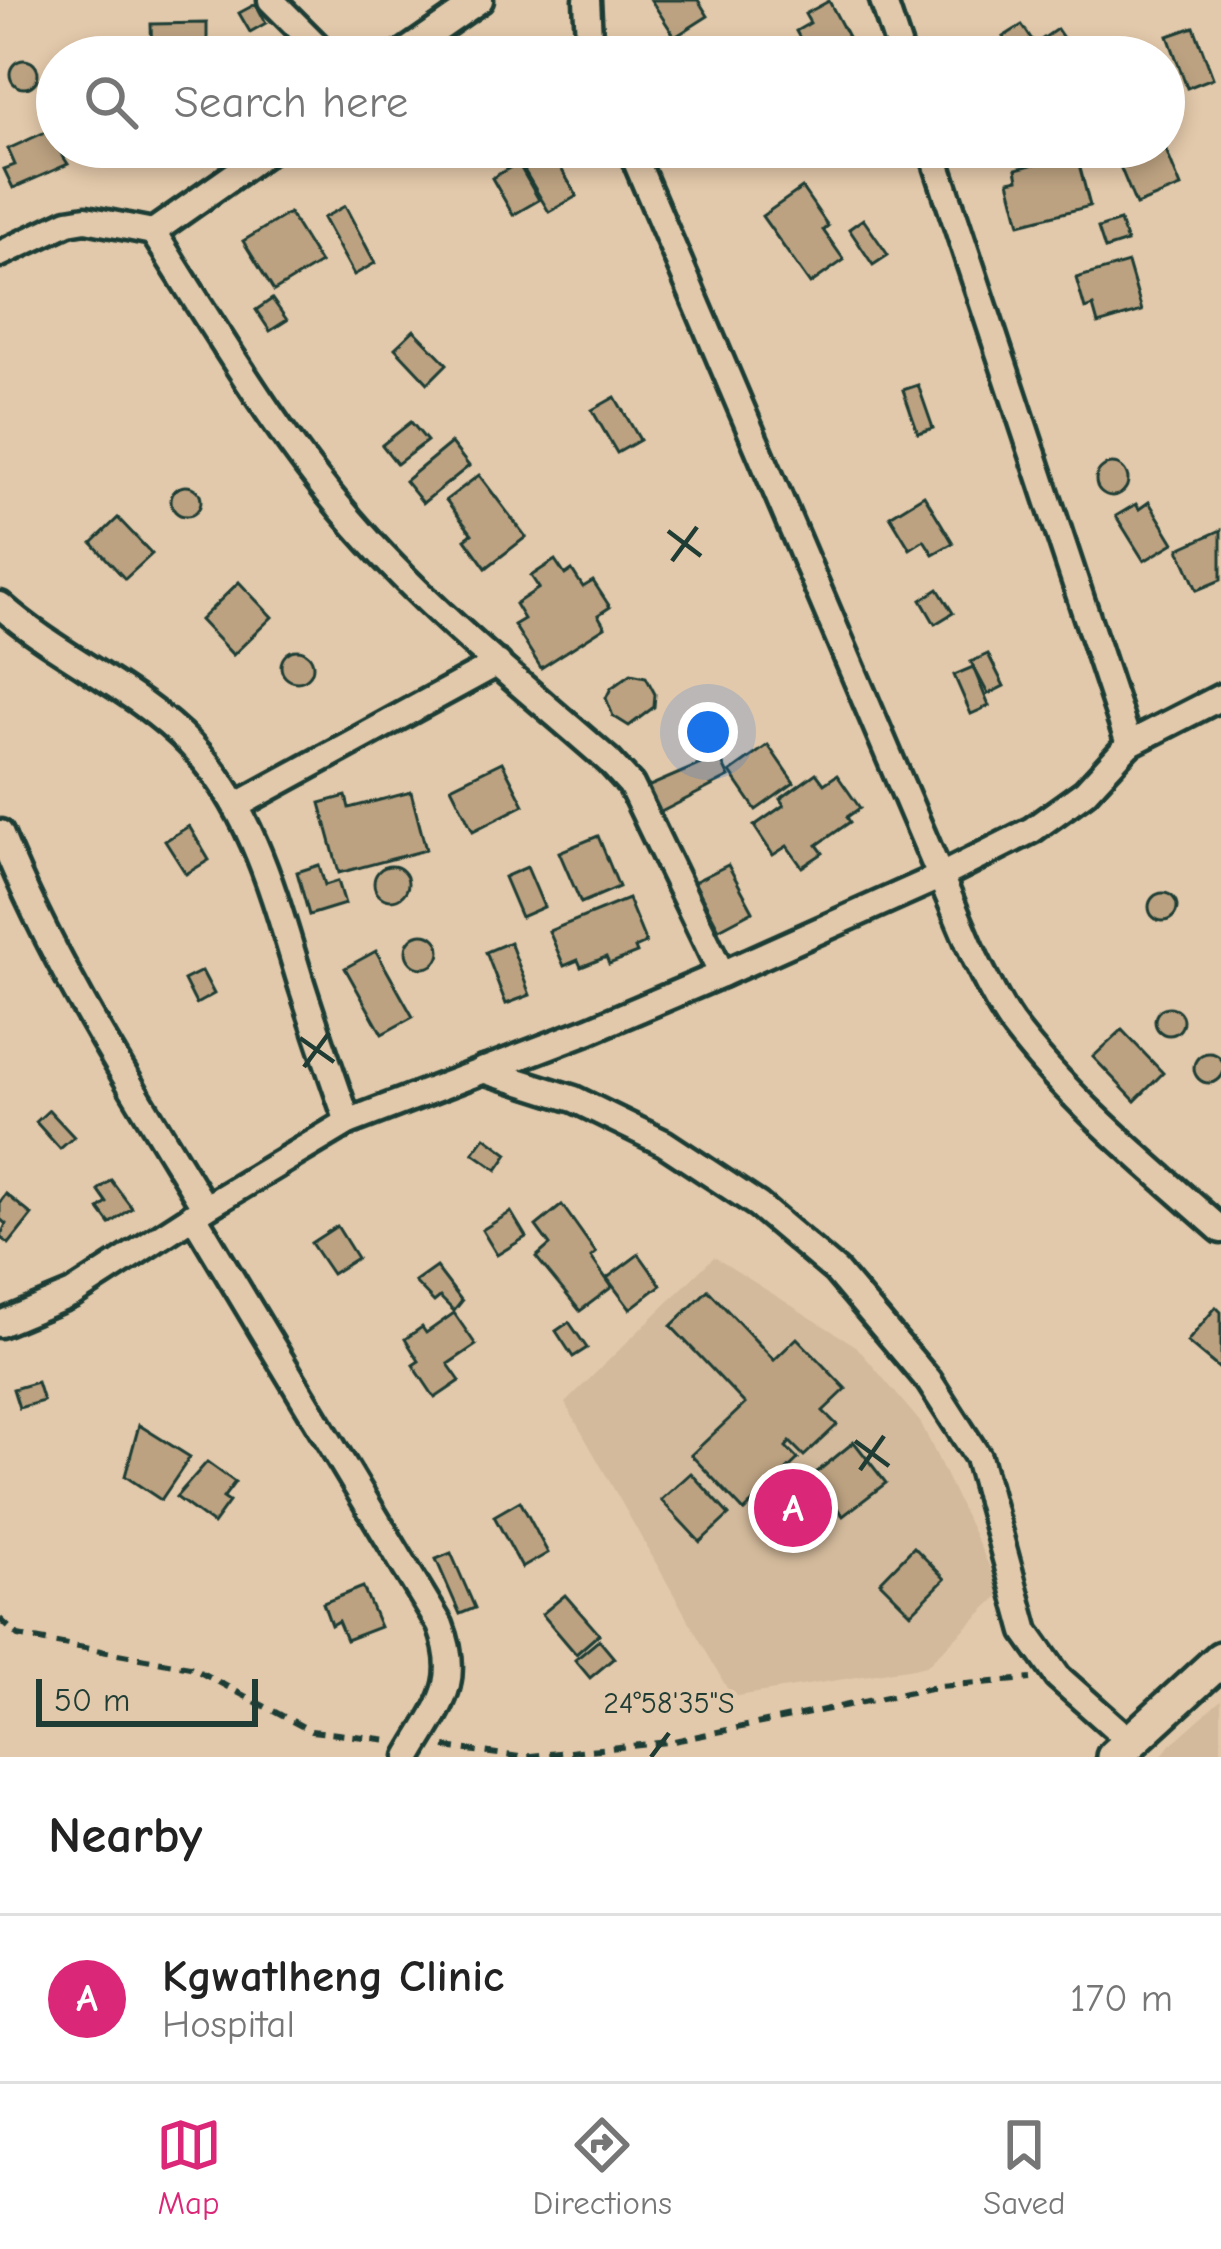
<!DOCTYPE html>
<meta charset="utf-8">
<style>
body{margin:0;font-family:"Comic Neue",sans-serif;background:#f6f6f6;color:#222}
.scale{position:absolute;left:36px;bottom:30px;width:222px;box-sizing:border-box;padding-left:12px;border:6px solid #1f3d34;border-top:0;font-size:33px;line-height:42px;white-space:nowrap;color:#1f3d34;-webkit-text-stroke:9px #e3c9ab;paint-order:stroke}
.you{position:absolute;left:708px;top:732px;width:42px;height:42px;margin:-30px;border:9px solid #fff;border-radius:50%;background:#1a73e8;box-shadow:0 0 0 18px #1a73e833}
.badge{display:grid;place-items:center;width:78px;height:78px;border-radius:50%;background:#db2777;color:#fff;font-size:39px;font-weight:700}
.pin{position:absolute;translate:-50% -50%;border:6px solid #fff;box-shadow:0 3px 12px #0006}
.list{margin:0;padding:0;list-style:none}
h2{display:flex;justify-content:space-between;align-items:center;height:156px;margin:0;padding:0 48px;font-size:51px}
h2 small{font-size:39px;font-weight:400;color:#767676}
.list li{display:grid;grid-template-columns:78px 1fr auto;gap:36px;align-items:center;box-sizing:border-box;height:168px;padding:0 48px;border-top:3px solid #e0e0e0}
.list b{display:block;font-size:45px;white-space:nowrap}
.list p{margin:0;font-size:39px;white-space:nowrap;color:#767676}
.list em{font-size:39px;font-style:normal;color:#767676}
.icon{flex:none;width:66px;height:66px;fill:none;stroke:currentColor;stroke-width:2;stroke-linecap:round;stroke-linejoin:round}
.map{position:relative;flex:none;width:1221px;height:1757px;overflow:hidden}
.search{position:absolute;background:#fff;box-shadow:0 6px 18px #0003;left:36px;right:36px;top:36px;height:132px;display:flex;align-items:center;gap:30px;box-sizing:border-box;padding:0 42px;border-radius:66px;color:#767676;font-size:45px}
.sheet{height:324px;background:#fff}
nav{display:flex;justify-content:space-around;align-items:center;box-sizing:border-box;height:168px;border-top:3px solid #e0e0e0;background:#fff;font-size:33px;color:#767676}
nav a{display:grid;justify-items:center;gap:6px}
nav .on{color:#db2777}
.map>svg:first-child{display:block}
.built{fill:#d3ba9c}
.building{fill:#bca281;stroke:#1f3d34;stroke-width:3}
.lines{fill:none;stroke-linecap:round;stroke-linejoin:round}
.street-casing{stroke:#1f3d34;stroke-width:33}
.secondary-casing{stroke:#1f3d34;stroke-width:42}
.path{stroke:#1f3d34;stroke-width:6;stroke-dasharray:12 9;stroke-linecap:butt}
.street{stroke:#e3c9ab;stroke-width:24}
.secondary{stroke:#e3c9ab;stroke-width:33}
.ticks{fill:none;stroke:#1f3d34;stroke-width:4.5}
.ticks-label{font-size:30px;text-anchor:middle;fill:#1f3d34;stroke:#e3c9ab;stroke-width:9;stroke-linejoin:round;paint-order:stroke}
</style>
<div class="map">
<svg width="1221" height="1757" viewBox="0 0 1221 1757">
<rect width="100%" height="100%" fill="#e3c9ab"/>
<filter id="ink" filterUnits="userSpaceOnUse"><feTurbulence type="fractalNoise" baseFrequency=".00833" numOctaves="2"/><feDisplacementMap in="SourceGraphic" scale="24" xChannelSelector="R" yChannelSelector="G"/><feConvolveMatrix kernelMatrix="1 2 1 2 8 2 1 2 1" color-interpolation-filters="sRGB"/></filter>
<g filter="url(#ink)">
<g class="built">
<polygon points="714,1257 856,1346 921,1423 1002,1593 926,1666 732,1697 565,1403"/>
<polygon points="1221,1700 1221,1757 1161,1757 1169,1746"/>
</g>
<g class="building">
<polygon points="651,0 698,0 708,16 675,37"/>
<polygon points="829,1 853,46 831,57 810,57 796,31 810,23 805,14"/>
<polygon points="256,4 266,23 250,32 239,13"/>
<polygon points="207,23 207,43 198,43 198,57 152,57 151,24"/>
<polygon points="1022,25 1035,44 1057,29 1068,45 1049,57 1016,57 1003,37"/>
<polygon points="1194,27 1213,78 1187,88 1168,36"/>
<polygon points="1121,38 1129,57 1076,57"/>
<circle cx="24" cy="74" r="14"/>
<polygon points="52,129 57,147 68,164 13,188 4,169 15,165 8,149"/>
<polygon points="1164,145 1181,187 1136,205 1112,147"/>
<polygon points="552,153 577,196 549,212 524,170"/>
<polygon points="1076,153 1090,206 1020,224 1009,181 1018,179 1016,169"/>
<polygon points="518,163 539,200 513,215 492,178"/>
<polygon points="802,188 828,226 823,230 844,260 810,284 762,216"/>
<polygon points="345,206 375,263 354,275 323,218"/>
<polygon points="289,213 320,263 274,291 243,241"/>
<polygon points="863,219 888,255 873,265 849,229"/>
<polygon points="1120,221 1127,242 1105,249 1098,228"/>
<polygon points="1128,263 1142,311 1098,324 1093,306 1085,309 1076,278"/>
<polygon points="272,299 287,320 270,331 256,310"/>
<polygon points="414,330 447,364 428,383 395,348"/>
<polygon points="918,385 933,428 918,433 903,390"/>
<polygon points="615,397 640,440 617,453 592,410"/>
<polygon points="411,422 427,441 397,464 382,445"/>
<polygon points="451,443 469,466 423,503 405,481"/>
<circle cx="1112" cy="480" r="16"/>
<polygon points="479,475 526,537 486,568 465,539 472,534 446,500"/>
<circle cx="186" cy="501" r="15"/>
<polygon points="924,495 953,543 933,554 924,540 910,549 890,516"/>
<polygon points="1149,502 1174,543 1144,561 1116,516 1136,504 1139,509"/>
<polygon points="118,518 152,554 125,579 92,543"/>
<polygon points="1221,530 1221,580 1197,590 1179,549"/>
<polygon points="555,560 565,575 572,570 583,587 593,581 610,607 598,615 605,627 541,668 514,625 524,619 515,604 539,588 531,576"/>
<polygon points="239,582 272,617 233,655 200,620"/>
<polygon points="938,589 953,613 935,624 921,600"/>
<circle cx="297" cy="666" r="16"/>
<polygon points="988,654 1004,686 988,694 971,662"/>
<polygon points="973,667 989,706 971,714 954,675"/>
<polygon points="631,674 646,677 655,694 654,707 629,726 613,716 606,698 611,688"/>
<polygon points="768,745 794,783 756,810 730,772"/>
<polygon points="719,756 729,777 659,813 645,788"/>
<polygon points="502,762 524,805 473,831 451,787"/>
<polygon points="816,773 824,784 837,775 860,808 847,817 850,822 817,845 823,853 802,867 787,846 773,855 754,826 784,805 780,799"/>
<polygon points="411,792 426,850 339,873 320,803 346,796 349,808"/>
<polygon points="189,826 209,860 186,874 165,841"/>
<polygon points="598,836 619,887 581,903 559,852"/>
<polygon points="319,865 325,885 338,881 345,904 309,915 297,872"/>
<polygon points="728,865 753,911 719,929 694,882"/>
<circle cx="391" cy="883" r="17"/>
<polygon points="527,867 544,907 521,917 504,877"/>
<circle cx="1163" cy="907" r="14"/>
<polygon points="628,899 646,943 635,948 637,953 609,964 606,957 581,967 578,960 564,966 549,931"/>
<circle cx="423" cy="951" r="17"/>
<polygon points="510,942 530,995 506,1004 486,952"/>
<polygon points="376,951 413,1017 382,1034 345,968"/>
<polygon points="202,971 214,994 196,1004 184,980"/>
<circle cx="1169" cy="1021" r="14"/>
<polygon points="1122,1030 1163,1073 1135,1101 1093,1057"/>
<circle cx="1209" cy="1068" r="15"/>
<polygon points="49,1110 74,1137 60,1149 36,1122"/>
<polygon points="485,1137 508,1154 497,1170 473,1153"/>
<polygon points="111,1180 132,1208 110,1224 99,1209 107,1203 98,1190"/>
<polygon points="6,1194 32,1215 9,1244 0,1237 6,1224 0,1219 0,1202"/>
<polygon points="562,1205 596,1253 591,1257 612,1287 580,1311 536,1257 550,1245 536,1226"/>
<polygon points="511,1212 526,1237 497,1255 482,1230"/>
<polygon points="337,1226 357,1258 332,1274 311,1243"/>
<polygon points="639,1254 661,1285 630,1309 607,1278"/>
<polygon points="436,1267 462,1301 454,1311 440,1297 434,1302 415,1282"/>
<polygon points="708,1290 774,1360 797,1338 846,1389 823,1411 837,1425 804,1456 790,1442 786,1447 798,1459 744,1511 691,1455 745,1404 671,1326"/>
<polygon points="1216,1307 1221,1312 1221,1370 1187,1342"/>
<polygon points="454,1313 476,1345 448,1364 460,1381 435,1398 413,1365 419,1361 405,1339 422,1327 426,1333"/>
<polygon points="569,1322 587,1348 573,1357 556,1331"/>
<polygon points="37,1382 43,1401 19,1408 13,1389"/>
<polygon points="139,1425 190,1457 161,1500 125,1476"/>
<polygon points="854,1442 886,1483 843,1516 812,1476"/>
<polygon points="207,1462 235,1482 223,1498 229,1502 213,1524 176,1497"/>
<polygon points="691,1473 729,1515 700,1542 661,1500"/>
<polygon points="520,1501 548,1553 522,1568 494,1516"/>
<polygon points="767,1503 790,1523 775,1540 752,1520"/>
<polygon points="914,1547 945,1579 911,1613 880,1582"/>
<polygon points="451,1553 475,1608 460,1614 436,1559"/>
<polygon points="363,1587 380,1627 346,1640 338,1621 331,1625 323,1603"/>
<polygon points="565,1595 599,1634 576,1654 542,1614"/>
<polygon points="599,1640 614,1658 590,1678 575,1660"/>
</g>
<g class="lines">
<defs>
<g id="street">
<polyline points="271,0 328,57"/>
<polyline points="587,0 590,57"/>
<polyline points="883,0 902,57"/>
<polyline points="398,57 480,0"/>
<path d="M630 147 975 958C986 980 997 1003 1011 1023 1069 1101 1149 1166 1221 1230"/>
<polyline points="931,147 1129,744"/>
<path d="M153 232C217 332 282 444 361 532 435 616 525 687 609 761L631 785 722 974"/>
<polyline points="0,254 68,222 86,219 153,232 274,147"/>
<path d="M0 605C59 658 136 688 191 745 254 811 275 899 301 983 316 1030 332 1076 348 1122"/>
<polyline points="236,806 498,663"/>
<path d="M0 833C53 965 131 1086 205 1208"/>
<polyline points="483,1070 574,1099 664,1143 758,1205 836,1271 929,1381 978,1457 1026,1632 1058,1677 1131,1742"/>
<path d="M193 1215 440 1625C463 1685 438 1706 409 1757"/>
<polyline points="0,1324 72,1294 205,1208 348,1122 590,1030 722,974 939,877 1032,830 1085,792 1129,744 1221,697"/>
</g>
<polyline id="secondary" points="1114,1757 1221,1659"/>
</defs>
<use href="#street" class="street-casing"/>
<use href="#secondary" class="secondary-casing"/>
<g class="path">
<polyline points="0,1619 18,1636 190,1667 311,1731 390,1740"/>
<polyline points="445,1747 520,1757 669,1742 940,1686 1031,1679"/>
</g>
<use href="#street" class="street"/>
<use href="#secondary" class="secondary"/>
</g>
</g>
<path class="ticks" d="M668 531 701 556M672 561 697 527M300 1038 334 1062M304 1067 329 1033M855 1441 889 1466M860 1470 884 1436M651 1757 669 1733"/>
<g class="ticks-label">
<text x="669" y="1713">24°58'35"S</text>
</g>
</svg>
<div class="scale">50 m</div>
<div class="you"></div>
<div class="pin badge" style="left:793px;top:1508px">A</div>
<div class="search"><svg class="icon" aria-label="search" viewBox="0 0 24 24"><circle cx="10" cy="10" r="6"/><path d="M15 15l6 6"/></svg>Search here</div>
</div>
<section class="sheet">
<h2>Nearby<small></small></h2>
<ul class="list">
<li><span class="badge">A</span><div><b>Kgwatlheng Clinic</b><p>Hospital</p></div><em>170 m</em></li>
</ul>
</section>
<nav>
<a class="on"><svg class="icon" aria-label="map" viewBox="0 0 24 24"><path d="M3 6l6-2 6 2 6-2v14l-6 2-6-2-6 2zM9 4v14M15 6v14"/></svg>Map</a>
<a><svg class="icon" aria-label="directions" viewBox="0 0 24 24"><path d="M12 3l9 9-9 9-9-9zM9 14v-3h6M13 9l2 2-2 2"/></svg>Directions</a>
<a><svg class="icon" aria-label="saved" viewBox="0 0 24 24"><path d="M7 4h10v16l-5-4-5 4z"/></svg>Saved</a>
</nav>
